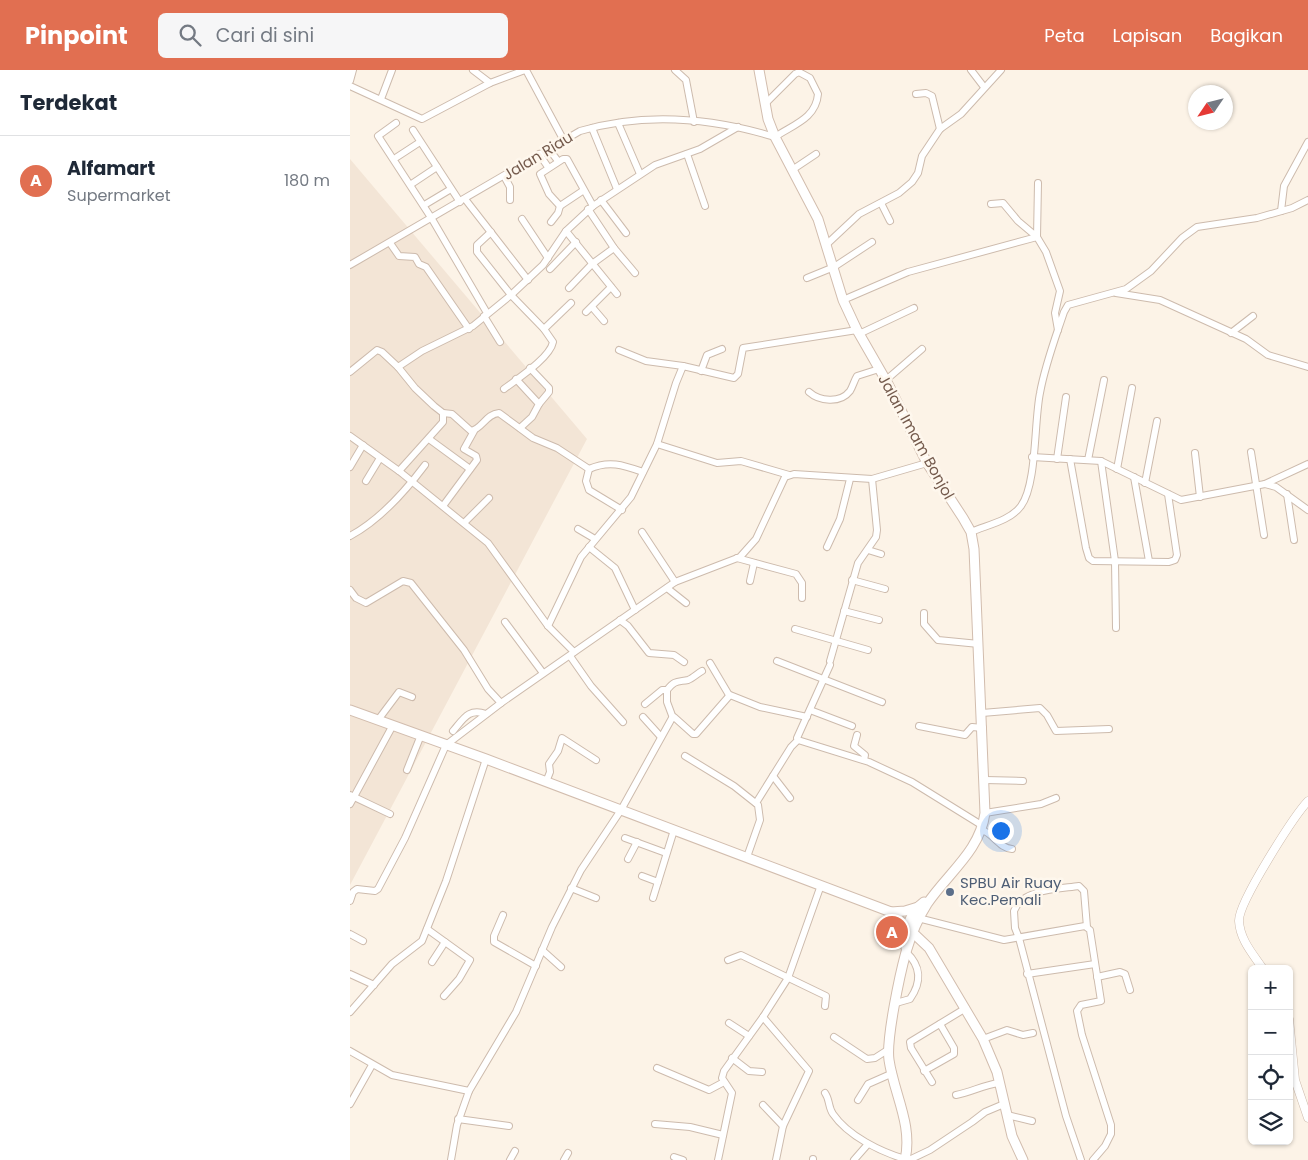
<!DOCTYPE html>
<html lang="id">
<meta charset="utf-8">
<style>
body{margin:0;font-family:Poppins,sans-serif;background:#f6f6f7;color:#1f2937}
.controls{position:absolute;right:15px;bottom:15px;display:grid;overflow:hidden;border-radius:8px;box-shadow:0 1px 4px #0004}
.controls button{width:45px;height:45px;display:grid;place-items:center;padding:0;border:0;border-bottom:1px solid #e0e1e3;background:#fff;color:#1f2937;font:25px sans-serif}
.compass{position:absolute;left:838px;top:15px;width:45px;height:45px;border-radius:50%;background:#fff;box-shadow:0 1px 4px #0004;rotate:235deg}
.you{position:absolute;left:650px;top:760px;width:18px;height:18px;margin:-12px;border:4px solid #fff;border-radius:50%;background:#1a73e8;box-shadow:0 0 0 8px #1a73e833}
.badge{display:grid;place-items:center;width:32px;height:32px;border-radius:50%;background:#e16f51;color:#fff;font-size:16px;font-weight:700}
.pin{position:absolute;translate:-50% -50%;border:2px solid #fff;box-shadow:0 1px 5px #0006}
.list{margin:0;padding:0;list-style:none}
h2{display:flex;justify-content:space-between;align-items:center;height:65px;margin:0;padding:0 20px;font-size:21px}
h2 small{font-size:16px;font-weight:400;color:#747a83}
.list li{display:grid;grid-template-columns:32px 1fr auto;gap:15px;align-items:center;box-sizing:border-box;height:90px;padding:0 20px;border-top:1px solid #e0e1e3}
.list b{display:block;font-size:19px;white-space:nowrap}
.list p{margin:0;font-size:16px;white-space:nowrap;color:#747a83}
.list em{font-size:16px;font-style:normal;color:#747a83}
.icon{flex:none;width:28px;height:28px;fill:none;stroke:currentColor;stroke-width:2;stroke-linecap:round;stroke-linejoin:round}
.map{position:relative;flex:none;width:958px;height:1090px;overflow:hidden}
header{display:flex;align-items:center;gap:30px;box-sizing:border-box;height:70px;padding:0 25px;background:#e16f51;color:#fff}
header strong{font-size:24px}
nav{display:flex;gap:28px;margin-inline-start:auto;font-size:18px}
.search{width:350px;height:45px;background:#f6f6f7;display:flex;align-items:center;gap:12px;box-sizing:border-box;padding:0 18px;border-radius:8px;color:#747a83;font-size:19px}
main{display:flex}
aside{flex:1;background:#fff}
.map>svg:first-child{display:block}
.residential{fill:#f3e5d6}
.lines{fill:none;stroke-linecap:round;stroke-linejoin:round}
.minor-casing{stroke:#cdbbad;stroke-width:8}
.tertiary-casing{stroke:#cdbbad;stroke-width:9}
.secondary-casing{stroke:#d2bdae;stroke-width:11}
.minor{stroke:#fff;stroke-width:6}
.tertiary{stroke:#fff;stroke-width:8}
.secondary{stroke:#fff;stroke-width:9}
.service-dot{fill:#5c6f8a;stroke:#fef7ed;stroke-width:2}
.labels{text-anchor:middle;stroke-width:5;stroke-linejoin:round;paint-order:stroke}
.street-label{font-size:15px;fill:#745a4c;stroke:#fef7ed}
.service-label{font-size:15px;fill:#4e5e75;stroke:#fef7ed;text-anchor:start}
</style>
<header>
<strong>Pinpoint</strong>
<div class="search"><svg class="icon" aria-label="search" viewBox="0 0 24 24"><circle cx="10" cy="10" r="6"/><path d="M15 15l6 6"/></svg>Cari di sini</div>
<nav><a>Peta</a><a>Lapisan</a><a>Bagikan</a></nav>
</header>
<main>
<aside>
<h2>Terdekat<small></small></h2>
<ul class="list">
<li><span class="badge">A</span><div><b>Alfamart</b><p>Supermarket</p></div><em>180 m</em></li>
</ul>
</aside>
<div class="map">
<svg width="958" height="1090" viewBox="0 0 958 1090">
<rect width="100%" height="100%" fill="#fcf3e7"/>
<polygon class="residential" points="0,89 237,369 0,815"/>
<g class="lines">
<defs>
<g id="minor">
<polyline points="123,0 140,13"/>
<polyline points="176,0 213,69"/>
<polyline points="325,0 336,10 344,52"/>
<polyline points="621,0 634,17"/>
<polyline points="0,11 3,0"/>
<polyline points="0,16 72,49 140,13 175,0"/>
<polyline points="566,24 576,23 582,26 590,59"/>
<polyline points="31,29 42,0"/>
<polyline points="46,53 28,66 82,149 137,243"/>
<polyline points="268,53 290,104"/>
<polyline points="242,58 267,119"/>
<polyline points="63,60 110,132"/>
<polyline points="198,78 208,91"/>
<polyline points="189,84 198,97"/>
<polyline points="337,84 355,136"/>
<polyline points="47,87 70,72"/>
<polyline points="442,100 466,84"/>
<polyline points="154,106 160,117 160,130"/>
<polyline points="63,113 87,97"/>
<polyline points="234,120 210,136 199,124 190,104 213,89 217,89 243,136"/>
<polyline points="115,129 178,210"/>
<polyline points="251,130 276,163"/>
<polyline points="531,133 540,151"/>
<polyline points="76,134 101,119"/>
<polyline points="641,134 653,133 668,151 687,167 696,182 710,221 705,243 708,260"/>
<polyline points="238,139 264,178 285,203"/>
<polyline points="931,141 934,116 958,72"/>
<polyline points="172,149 198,188"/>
<polyline points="201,152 208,143 210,136"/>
<polyline points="216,161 267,224"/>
<path d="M141 162 127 175V182L161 225 194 259 203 272C200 288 167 309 154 319"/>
<polyline points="40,173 49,186 65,187 69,194 76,197 119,259"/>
<polyline points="477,174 509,144 549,123 562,112 568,103 572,86 590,59 611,44 651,0"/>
<path d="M0 195 230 61C294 42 362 48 425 67 442 55 466 49 468 24L460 8 449 2 445 4 415 34"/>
<polyline points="200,199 226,172"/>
<polyline points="457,208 484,197 522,172"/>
<polyline points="219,218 242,194 264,178"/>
<polyline points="766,223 810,230 896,269 918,285 958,297"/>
<polyline points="493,230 558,202 687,167 688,113"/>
<polyline points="242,237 254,251"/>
<polyline points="236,242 261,217"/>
<polyline points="134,246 150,272"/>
<polyline points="194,259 221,233"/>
<polyline points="881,263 903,246"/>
<polyline points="509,264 564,238"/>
<polyline points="269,280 296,291 333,296"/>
<path d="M48 297 65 318 84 336 93 343 102 344 121 361C132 359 136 344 149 343L183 368 207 378 239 399"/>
<polyline points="180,298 199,318 199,322 189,334"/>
<polyline points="351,301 357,285 372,279"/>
<polyline points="0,302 27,280 32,282 48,297 72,281 123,256 161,225 193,195 216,161 243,136 305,95 350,79 388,57"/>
<polyline points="166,309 189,334 182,347 170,358"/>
<polyline points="536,310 572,279"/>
<path d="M459 322C469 331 490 334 500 321 503 316 504 311 507 306L529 299"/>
<polyline points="0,366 49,401 138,473 198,556 224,582"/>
<polyline points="79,369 120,399"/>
<polyline points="307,374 367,393 391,391 439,405"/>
<polyline points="901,382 914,465"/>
<polyline points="845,383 850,427"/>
<polyline points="682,387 751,391 831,430 915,414 958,394"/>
<polyline points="707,389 716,327"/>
<polyline points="720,389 736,478 739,488 743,491 819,492 825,490 827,485 818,424"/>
<polyline points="738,390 754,310"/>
<polyline points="751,391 765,491 766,558"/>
<polyline points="0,397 13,375"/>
<polyline points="239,399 236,411 239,420 272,440"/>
<path d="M239 399C259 390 273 395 293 402"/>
<polyline points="767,399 782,318"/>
<polyline points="49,401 93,352 93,343"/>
<polyline points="784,407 799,491"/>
<polyline points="16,411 30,388"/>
<polyline points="795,413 807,351"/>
<polyline points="915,414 926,417 958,440"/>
<polyline points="937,424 944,470"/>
<polyline points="93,436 127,390 126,386 114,379 124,361"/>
<polyline points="114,453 139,428"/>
<polyline points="228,459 245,469"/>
<polyline points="292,462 325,512"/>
<path d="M621 462C637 455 660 451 671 436 687 414 684 352 690 323 695 295 705 269 714 242L718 235 776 219 801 201 832 168 847 157 907 148 942 138 958 130"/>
<path d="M0 466C30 450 54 423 75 395"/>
<polyline points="239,477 265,498 285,540"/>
<polyline points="477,477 490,449 500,409"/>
<polyline points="518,480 531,484"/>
<polyline points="387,488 446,504 452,513 452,528"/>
<polyline points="502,510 535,519"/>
<polyline points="400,511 404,493"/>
<polyline points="317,518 336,533"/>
<polyline points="0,520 6,528 16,533 53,511 61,513 114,580 138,619 151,633"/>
<polyline points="494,541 529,550"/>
<polyline points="574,543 574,554 588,570 629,574"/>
<polyline points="270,550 278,556 299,583 324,585 334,592"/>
<polyline points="155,552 193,603"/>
<polyline points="198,556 231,487 281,427 307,374 326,313 333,296 384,308 388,304 393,278 507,260"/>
<polyline points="445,559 518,580"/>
<polyline points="220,586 241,616 273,652"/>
<polyline points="427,591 532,632"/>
<polyline points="480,591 508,493 526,467 527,460 522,409"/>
<polyline points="360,593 379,625"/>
<polyline points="480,595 447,668 448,670 519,692 562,712 633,756"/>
<polyline points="295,634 312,620 317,620"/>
<polyline points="460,640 502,656"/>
<polyline points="632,643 690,638 697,645 706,661 759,659"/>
<polyline points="293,647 311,667"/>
<path d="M323 648 317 632V620C325 610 327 612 338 610 342 609 348 603 352 601"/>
<polyline points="28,650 49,622 62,627"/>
<polyline points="569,656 615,665 622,657 633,658"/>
<path d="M103 661C114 648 119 638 136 644"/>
<polyline points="507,665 504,676 515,685 514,690"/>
<polyline points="335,686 384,716 408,735 410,750 397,787"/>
<polyline points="57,700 71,665"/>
<polyline points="423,706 440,728"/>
<polyline points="635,710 673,711"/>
<polyline points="196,712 200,702 199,694 208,681 212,668 246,690"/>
<polyline points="0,725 40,744"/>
<polyline points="406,733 441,677 448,670"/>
<polyline points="0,734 43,655"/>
<polyline points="635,743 691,734 706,728"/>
<path d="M632 760C644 764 649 778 662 779"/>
<polyline points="275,768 316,783"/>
<polyline points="278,789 287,772"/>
<polyline points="292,806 308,812"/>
<polyline points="221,818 246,828"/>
<polyline points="303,828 324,760"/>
<polyline points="0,831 3,822 7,819 25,821 28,819 55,768 96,675 151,633 325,512 390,487 406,469 435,407 444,404 522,409 577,393"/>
<polyline points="153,845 144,866 144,872 186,896"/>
<polyline points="568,848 654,870 735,856 740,860 751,931 731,935 727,941 732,965 761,1055 761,1064 755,1076 743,1090"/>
<polyline points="77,859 120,890 109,909 94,926"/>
<polyline points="0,864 13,871"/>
<polyline points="192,880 211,897"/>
<polyline points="378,890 391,885 476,926 475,936"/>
<polyline points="82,892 95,872"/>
<polyline points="0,904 24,915"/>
<polyline points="677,904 745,894"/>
<polyline points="747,907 770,902 775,904 780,920"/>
<path d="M546 933 560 929C572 912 571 896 556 882"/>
<polyline points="0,942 42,894 72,871 96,811 136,689"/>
<polyline points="413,947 459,1001 433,1056 426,1090"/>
<polyline points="379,953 399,966"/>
<polyline points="484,967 517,989 525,988 539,979"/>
<polyline points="633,969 657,960 673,965 683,963"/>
<polyline points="0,981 42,1005 119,1021"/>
<polyline points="382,988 399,1001 412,1002"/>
<polyline points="307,998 359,1020 374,1012"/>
<polyline points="574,1001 604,984 604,978 590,954"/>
<polyline points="582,1012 561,978 560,972 616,938"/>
<path d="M475 1023C480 1030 478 1037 483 1044 498 1066 531 1082 555 1089"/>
<path d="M606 1025C622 1022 633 1015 649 1013"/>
<polyline points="508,1030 518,1014 543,1003"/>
<polyline points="0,1034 22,995"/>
<polyline points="413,1035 433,1056"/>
<polyline points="657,1045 682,1051"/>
<polyline points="108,1049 159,1056"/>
<polyline points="305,1054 340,1057 373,1065"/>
<polyline points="324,1087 333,1090"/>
<polyline points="463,1089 463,1090"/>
<polyline points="101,1090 107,1055 119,1021 166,942 202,857 231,800 271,740 322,648 324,647 343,664 346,664 380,625 410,637 457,647"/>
<polyline points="160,1090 165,1081"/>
<polyline points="214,1090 218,1083"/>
<polyline points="368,1090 382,1023 372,1008 374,1001 413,947 438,908 471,815"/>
<polyline points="504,1090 518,1074"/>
<polyline points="559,1090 580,1080 622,1052 635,1042 654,1034"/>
<path d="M731 1090 716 1046 669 868 665 858 664 841C672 819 709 819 729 816L734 821 737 857"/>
</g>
<g id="tertiary">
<path d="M913 899C903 884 890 870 889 851 888 833 944 746 958 731"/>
<polyline points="939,949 945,1010 958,1048"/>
</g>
<g id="secondary">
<path d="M409 0 418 49 425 67 468 149 493 230 507 260 538 314 577 393 613 448 621 462 624 479 635 743C630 781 598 803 577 834 568 848 561 865 556 882 550 904 536 969 539 990 544 1024 563 1055 555 1090"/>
<polyline points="0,640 136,689 541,842 579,878 633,969 647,1002 662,1066 673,1090"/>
<polyline points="541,842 555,841 568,837"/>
<path d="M556 878C554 860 560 842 574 832"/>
</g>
</defs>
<use href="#minor" class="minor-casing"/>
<use href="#tertiary" class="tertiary-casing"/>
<use href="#secondary" class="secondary-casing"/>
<use href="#minor" class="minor"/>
<use href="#tertiary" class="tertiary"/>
<use href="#secondary" class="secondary"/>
</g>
<circle class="service-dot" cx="600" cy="822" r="5"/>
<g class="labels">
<g class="street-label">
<text transform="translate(188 86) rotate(-31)" y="5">Jalan Riau</text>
<text transform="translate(566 367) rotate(61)" y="5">Jalan Imam Bonjol</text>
</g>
<g class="service-label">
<text x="610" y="818">SPBU Air Ruay<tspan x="610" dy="17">Kec.Pemali</tspan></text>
</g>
</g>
</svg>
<div class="controls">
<button>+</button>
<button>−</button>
<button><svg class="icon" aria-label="locate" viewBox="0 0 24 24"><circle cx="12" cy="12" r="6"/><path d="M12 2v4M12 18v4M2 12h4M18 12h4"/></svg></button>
<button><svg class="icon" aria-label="layers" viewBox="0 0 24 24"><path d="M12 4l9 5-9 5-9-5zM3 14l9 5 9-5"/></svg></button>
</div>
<svg class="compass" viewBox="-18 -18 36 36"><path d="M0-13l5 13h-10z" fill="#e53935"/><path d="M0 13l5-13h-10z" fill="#747a83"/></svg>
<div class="you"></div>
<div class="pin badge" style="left:542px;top:862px">A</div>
</div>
</main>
